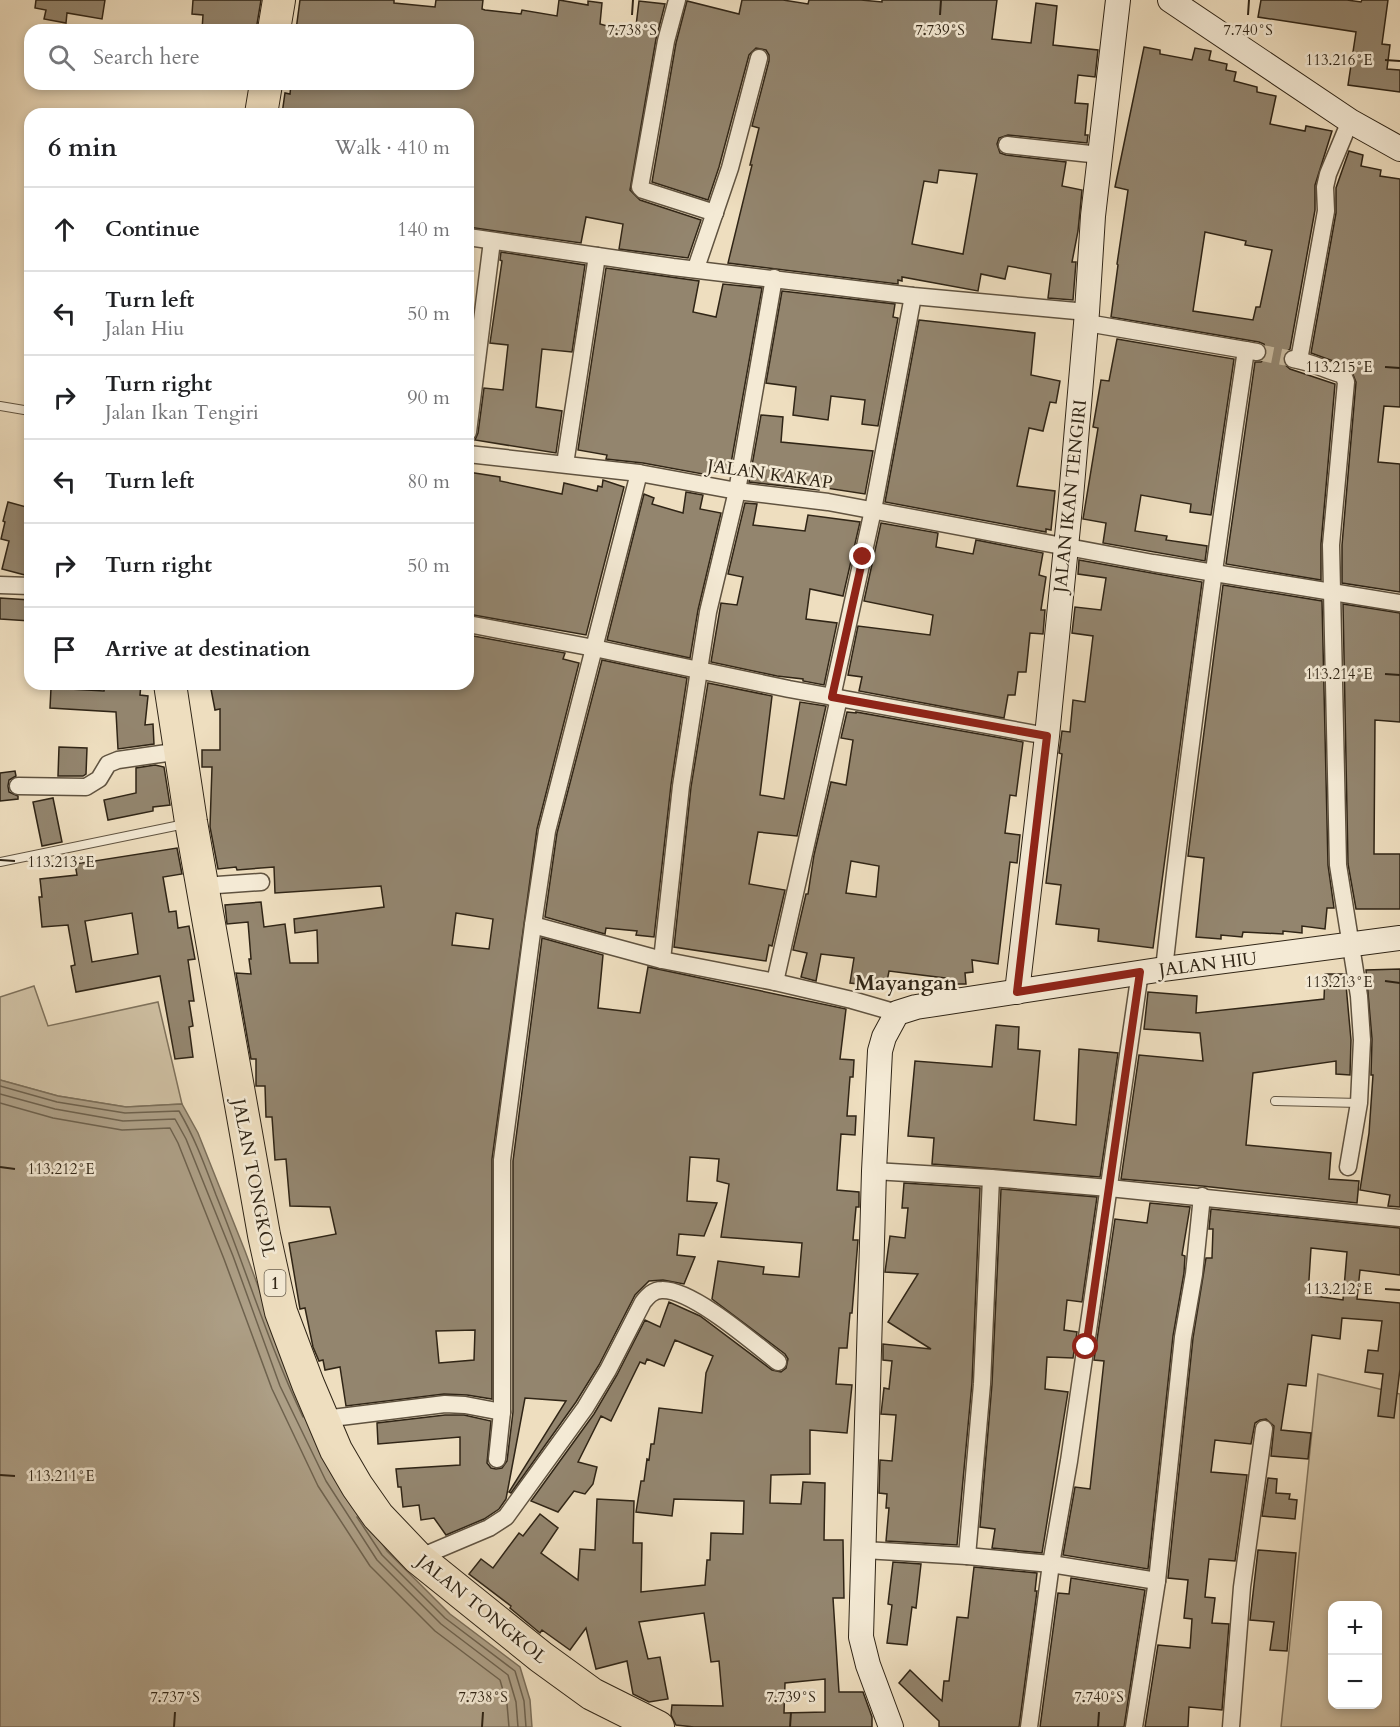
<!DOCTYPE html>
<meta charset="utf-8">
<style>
body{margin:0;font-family:Cardo,serif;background:#f2f2f2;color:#202124}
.controls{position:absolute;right:18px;bottom:18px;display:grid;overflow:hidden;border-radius:12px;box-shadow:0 3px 9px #0003}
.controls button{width:54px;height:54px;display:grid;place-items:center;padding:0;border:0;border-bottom:2px solid #e0e0e0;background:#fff;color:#202124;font:30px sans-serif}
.stop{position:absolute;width:18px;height:18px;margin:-14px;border:4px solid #8f2418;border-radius:50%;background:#fff}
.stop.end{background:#8f2418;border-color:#fff;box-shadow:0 2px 6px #0008}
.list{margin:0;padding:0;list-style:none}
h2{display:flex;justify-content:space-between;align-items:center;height:78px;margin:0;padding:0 24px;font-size:26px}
h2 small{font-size:20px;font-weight:400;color:#757577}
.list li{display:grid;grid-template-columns:39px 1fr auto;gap:18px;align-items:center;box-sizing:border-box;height:84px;padding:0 24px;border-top:2px solid #e0e0e0}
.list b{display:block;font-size:22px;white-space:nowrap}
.list p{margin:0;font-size:20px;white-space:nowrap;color:#757577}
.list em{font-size:20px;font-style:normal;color:#757577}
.icon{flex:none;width:33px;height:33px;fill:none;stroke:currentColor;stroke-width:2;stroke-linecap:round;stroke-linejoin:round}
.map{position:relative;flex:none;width:1400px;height:1727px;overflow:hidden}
.search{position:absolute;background:#fff;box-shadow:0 3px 9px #0003;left:24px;top:24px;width:450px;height:66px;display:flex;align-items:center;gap:15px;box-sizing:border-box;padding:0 21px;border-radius:18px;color:#757577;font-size:22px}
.panel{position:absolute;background:#fff;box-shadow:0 3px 9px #0003;left:24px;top:108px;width:450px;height:582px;border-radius:18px}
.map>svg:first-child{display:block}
.green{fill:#cebfa2;stroke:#7f725c;stroke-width:1.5;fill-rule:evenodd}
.water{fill:#ad9f86;stroke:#7b6e59;stroke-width:1.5}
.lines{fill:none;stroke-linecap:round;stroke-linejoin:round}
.shore{stroke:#6e624e;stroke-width:1.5}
.building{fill:#93856e;stroke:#302516;stroke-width:1.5;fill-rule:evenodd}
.street-tunnel{stroke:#c8b99d;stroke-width:16;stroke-dasharray:16 8;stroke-linecap:butt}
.lane-casing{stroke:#605340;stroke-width:10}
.street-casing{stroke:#605340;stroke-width:19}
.secondary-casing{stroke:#302516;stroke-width:26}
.highway-casing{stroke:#302516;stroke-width:34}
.lane{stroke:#f4ead5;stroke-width:8}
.street{stroke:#f4ead5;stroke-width:16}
.secondary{stroke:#f4ead5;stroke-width:24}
.highway{stroke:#eedebf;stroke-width:32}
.route{stroke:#8f2418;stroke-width:8}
.ticks{fill:none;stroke:#302516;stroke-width:2}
.labels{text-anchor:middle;stroke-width:5;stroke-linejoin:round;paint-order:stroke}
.shield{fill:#f4ead5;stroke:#6b604f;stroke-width:1.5}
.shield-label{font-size:16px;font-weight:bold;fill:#302516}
.street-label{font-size:18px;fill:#302516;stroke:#f4ead5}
.quarter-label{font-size:21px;font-weight:bold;fill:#302516;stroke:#f4ead5}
.ticks-label{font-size:15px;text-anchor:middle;fill:#302516;stroke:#f4ead5;stroke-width:5;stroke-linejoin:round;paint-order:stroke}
</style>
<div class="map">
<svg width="1400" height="1727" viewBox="0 0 1400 1727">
<rect width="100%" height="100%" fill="#eedebf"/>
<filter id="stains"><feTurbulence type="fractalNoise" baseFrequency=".00333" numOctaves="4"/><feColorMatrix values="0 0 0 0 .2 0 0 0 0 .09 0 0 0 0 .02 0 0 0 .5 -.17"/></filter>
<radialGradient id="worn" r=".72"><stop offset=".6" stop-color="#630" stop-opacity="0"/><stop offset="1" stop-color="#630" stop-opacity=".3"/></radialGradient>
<g class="green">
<polygon points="34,986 48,1026 158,1002 182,1104 126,1107 58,1096 0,1080 0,997"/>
<path d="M1318 1374 1400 1394V1727H1281ZM1332 1606H1378V1704H1332Z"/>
</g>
<polygon class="water" points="0,1080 58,1096 126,1107 182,1104 198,1133 245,1251 293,1381 337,1475 387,1551 450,1614 520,1667 530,1700 532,1727 0,1727"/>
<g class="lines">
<g class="shore">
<path d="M0 1086 57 1102 125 1113 179 1111C195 1138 205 1166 216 1195 246 1269 269 1346 303 1417"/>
<polyline points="0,1094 55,1109 123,1121 175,1119 186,1139 233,1256 280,1386 326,1481 377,1560 441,1624 508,1675 516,1702 518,1727"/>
<polyline points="0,1103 53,1118 122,1130 170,1128 178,1143 224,1259 272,1389 318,1486 370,1566 435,1631 500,1680 507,1704 509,1727"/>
<polyline points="357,1517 382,1555 445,1618 515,1671 524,1701 526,1727"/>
</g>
</g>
<g class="building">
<polygon points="36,0 105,0 102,19 67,13 66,23 44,19 46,10 35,8"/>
<polygon points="193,0 261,0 256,30 202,30 203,15 192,14"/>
<polygon points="300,0 394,0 394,3 435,7 436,0 483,0 482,9 485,10 521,14 522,10 557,16 559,0 588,5 588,1 602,3 600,24 635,34 639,1 665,4 656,39 630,190 640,200 701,220 688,258 619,249 623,224 586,217 581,243 468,227 468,114 282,114 285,93 290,94 291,84 468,84 468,30 435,30 435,28 407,25 407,30 296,30"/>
<path d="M742 0H783L808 4 809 0H861L882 2V0H997L992 39 1031 43 1036 3 1057 6 1053 45 1098 50 1095 77 1078 75 1075 103 1088 104 1085 135H1088L1087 143 1008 135 999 138 997 144 1000 153 1006 155 1066 162 1062 186 1082 190 1078 231 1072 262H1076L1073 300 1048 298 1051 274 1008 266 1005 279 981 274 978 291 902 277V281L898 280V284L728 263 752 165H750L759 128 752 126 769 61V55L766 50 756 48 749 55 719 167 708 200 652 182 676 43 687 1 739 14ZM939 170 977 174 963 254 912 244 924 181 937 183Z"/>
<polygon points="1261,0 1347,0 1361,2 1362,0 1388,0 1382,44 1390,45 1387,69 1400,70 1400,92 1348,85 1356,32 1258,17"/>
<path d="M1144 47 1160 50V54L1192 60 1195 48 1211 51 1209 60 1227 64 1226 70 1236 72 1234 81 1257 87V92L1276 96 1270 124 1305 131 1306 126 1332 131 1315 185V210L1290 349 1286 352 1283 357V363L1290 369 1335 384 1321 544V580L1226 564 1255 362H1261L1265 358 1267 353 1264 344 1259 342 1111 317 1118 265 1117 264 1128 190 1115 187ZM1205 232 1246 241 1245 245 1272 250 1260 307H1256L1253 320 1193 311Z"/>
<polygon points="1349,151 1363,155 1361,166 1381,170 1380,176 1400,179 1400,407 1384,406 1378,462 1400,464 1400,592 1342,583 1342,545 1356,382 1350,367 1311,353 1336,213 1336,188"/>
<polygon points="501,252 585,265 572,352 542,349 536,407 562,411 556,453 475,440 478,433 484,388 503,390 508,345 490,343 502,261 500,260"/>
<polygon points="606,268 699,281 693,312 716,317 723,284 762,288 730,469 710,465 708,475 643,463 606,459 607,455 578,450"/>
<polygon points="782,291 895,304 893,317 898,318 878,426 862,424 865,400 831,396 828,420 793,415 796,387 766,383"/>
<polygon points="919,320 1035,333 1031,375 1060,381 1056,403 1050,402 1043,431 1029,428 1017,486 1055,491 1051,530 1046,529 1046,532 885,502"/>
<polygon points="1117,339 1234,359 1211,515 1190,512 1191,504 1141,495 1135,531 1167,536 1166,540 1207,546 1205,561 1103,543 1106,523 1083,519 1098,428 1093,427 1098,398 1101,380 1109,381"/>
<polygon points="761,415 783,417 781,442 873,451 865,494 820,487 819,490 749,482"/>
<polygon points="468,472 500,477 500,481 562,494 564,483 597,491 598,486 602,487 603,480 624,487 586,635 468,614"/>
<polygon points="686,492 703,495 700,509 721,513 698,610 690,658 607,640 644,494 654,498 652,504 683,513"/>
<polygon points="8,502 30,508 30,558 25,575 2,569 9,541 1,539 5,522 3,521"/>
<polygon points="745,503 757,504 753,525 805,531 808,515 860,522 843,596 810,589 806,619 837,623 824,685 803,681 803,679 777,676 711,662 721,603 737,605 743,577 728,574"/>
<polygon points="881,523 938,533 936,547 973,554 976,540 1043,553 1039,575 1046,577 1041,610 1045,610 1043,634 1030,633 1026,672 1018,672 1015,695 1008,695 1004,718 859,691 862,677 848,675 858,626 930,635 933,615 864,601"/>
<polygon points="1079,560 1202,582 1153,948 1098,941 1099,929 1056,924 1061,885 1046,883 1062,754 1059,753 1062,731 1070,732 1073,700 1085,702 1093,636 1072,633 1075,607 1101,610 1106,578 1078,574"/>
<polygon points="1223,585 1322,601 1328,865 1334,908 1327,908 1325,929 1302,926 1302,933 1283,931 1283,934 1243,932 1242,937 1221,935 1221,939 1196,937 1204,858 1188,856"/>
<polygon points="0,598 30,600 30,621 0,619"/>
<polygon points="1343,604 1400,613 1400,722 1375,720 1374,854 1400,854 1400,909 1356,909 1348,864"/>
<path d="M468 635 565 653 563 659 579 663 537 829 492 1159V1399L467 1395 444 1394 346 1406 340 1367 325 1370 323 1360 319 1361 313 1347 305 1308 300 1309 289 1243 336 1234 330 1207 290 1206 286 1159 275 1160 272 1117H266L265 1086H256V1059H251L236 973 251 974 249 959H251L248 922 227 924 225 905 261 902 264 927 285 924 290 963H318L317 930 295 933 294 919 384 907 381 886 275 893 274 867 237 870 236 867 218 869 210 827 212 767H202V750H220V709L215 710 210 684H468ZM456 913 493 919 489 949 452 945ZM475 1330 474 1360 439 1363 436 1331Z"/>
<polygon points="602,660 687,678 671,785 654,937 636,935 637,931 606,928 605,934 545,917 557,833"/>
<polygon points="708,683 772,696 760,795 784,799 800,702 826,706 797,836 758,832 749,884 785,890 772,946 769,945 766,961 674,947 691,787"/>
<polygon points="105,684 141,684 140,695 148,696 145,725 153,724 154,744 118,749 116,712 50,708 51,688 104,691"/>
<path d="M847 712 856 713V712L1023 742 1016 796 1010 795 1005 833 1020 835 1017 863 1010 862 998 964 972 960 973 972 965 973 966 984H945V978L889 971 886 987 850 983 854 958 821 954 816 981 801 977 807 953 793 950 806 894H808L814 855 831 782 846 785 853 740 841 738ZM851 861 879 866 876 897 846 893Z"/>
<polygon points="59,747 87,748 86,774 83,776 58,776"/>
<polygon points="155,765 164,767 170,805 153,807 153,811 108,820 104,800 136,793 136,768"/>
<polygon points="15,771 16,776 9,780 8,786 9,792 18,796 18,799 0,801 0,773"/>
<polygon points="53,798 62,842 42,846 33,802"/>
<path d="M177 848 182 874 163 877 169 912 176 911 178 928 189 926 195 959 188 960 194 1001H189L193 1026 189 1027 193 1057 175 1059 160 976 76 992 71 966 75 965 68 925 42 927 39 897H42L40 879 77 875 75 864ZM132 913 138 954 92 962 85 921Z"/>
<path d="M542 938 603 955 598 1008 640 1013 648 967 846 1009 840 1059 854 1060 853 1077H850L847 1116H856L855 1135 841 1134 837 1190 859 1192V1207H856L853 1240H858L852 1313H850L847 1348H839L836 1384 852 1385 847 1433 810 1430V1474L771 1475 770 1503 801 1504 803 1482 825 1483 824 1540H843L844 1598H833L839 1692H863L872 1717V1727H694L676 1725 671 1715 672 1705 723 1706 719 1661 711 1662 704 1613 639 1622 648 1659 660 1657 668 1699 649 1702 633 1694 627 1661 596 1669 586 1628 570 1650 542 1630 540 1633 510 1608 511 1606 469 1574 481 1559 493 1568 519 1533 523 1536 540 1514 558 1528 541 1553 578 1580 580 1549 595 1550 597 1499 634 1501 633 1543H642L641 1592 705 1585 707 1560H710L711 1533 743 1534 744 1501 674 1499 672 1516 636 1512 641 1481H644L647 1459 649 1460 651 1444H654L659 1408 702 1413 706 1373 713 1356 675 1340 664 1366 647 1359 645 1364 640 1362 611 1421 601 1416 578 1462 597 1467 593 1484 585 1494 574 1491 558 1512 531 1501 594 1414 617 1375 645 1320 660 1327 669 1302 700 1316 772 1370 781 1372 786 1368 788 1359 785 1354 712 1299 718 1261 764 1267 763 1274 799 1277 802 1243 721 1237 729 1184 717 1181 719 1159 690 1157 687 1201 717 1203 704 1236 679 1234 677 1255 695 1257 684 1284 663 1280 649 1281 635 1295 599 1365 576 1402 511 1493 509 1492 566 1401 525 1398 506 1499 499 1509 484 1519 446 1535 434 1518 421 1520 419 1505 403 1507 401 1487H398L396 1469 460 1465V1437L378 1444 377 1423 445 1415H464L491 1421 487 1463 491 1468 496 1469 502 1468 507 1461 513 1412V1161ZM825 1679V1712L784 1713 785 1683Z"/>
<polygon points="1400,969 1400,1207 1388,1206 1390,1195 1360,1190 1369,1133 1373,1075 1371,1075 1372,1039 1366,970"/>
<polygon points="1325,974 1345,974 1351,1040 1350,1075 1336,1074 1336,1061 1253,1073 1246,1145 1331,1153 1329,1179 1359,1181 1357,1203 1202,1186 1121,1179 1139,1055 1203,1061 1200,1033 1144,1029 1148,992 1197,996 1196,1013 1324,999"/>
<polygon points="996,1025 1019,1027 1018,1049 1040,1051 1034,1120 1076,1125 1079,1049 1118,1053 1100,1177 932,1164 934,1138 908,1136 915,1061 992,1067"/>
<polygon points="904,1183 980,1188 972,1383 957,1545 886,1541 889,1508 886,1508 887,1494 879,1493 880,1460 892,1461 896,1415 881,1414 884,1388 889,1389 892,1361 883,1360 883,1344 931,1349 888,1322 918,1274 885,1272 890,1236 905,1238 908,1208 902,1208"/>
<polygon points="1001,1189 1097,1197 1082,1302 1067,1300 1064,1330 1077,1332 1073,1358 1047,1357 1045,1389 1068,1392 1042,1553 992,1548 995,1529 980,1527 992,1384"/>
<polygon points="1150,1203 1190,1207 1182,1255 1185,1256 1184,1273 1173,1336 1148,1569 1063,1555 1075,1487 1090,1489 1104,1361 1094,1360 1115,1219 1147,1223"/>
<path d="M1211 1209 1400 1228V1275L1360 1270 1357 1299 1400 1303V1369L1394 1418 1378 1416 1383 1374 1365 1372 1368 1350 1378 1351 1382 1321 1342 1318 1340 1339 1312 1335 1306 1386 1288 1384 1281 1430 1311 1433 1308 1459 1271 1456 1274 1426 1266 1419 1260 1420 1255 1423 1251 1444 1215 1440 1211 1472 1247 1475 1235 1561 1209 1559 1205 1597 1215 1598 1212 1623 1229 1624 1222 1710 1189 1707 1188 1727H1145L1158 1645 1190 1648 1192 1619 1184 1618 1188 1580 1168 1578 1193 1338 1206 1258H1212L1213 1229H1209ZM1311 1248 1347 1252 1343 1300 1308 1295Z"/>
<polygon points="1268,1478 1277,1479 1276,1493 1290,1494 1289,1499 1297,1500 1295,1519 1262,1516"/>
<polygon points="1258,1550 1296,1553 1287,1651 1270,1650 1274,1622 1250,1620"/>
<polygon points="893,1562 921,1564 916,1608 912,1607 907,1645 887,1643 892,1605 888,1604"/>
<polygon points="974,1567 1037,1573 1035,1591 1037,1591 1019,1727 939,1727 939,1721 899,1683 910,1670 942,1701 944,1681 949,1681 957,1617 968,1618"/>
<polygon points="1071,1578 1145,1590 1124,1727 1040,1727 1058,1593 1069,1594"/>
</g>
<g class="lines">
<polyline class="street-tunnel" points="1257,352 1293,359"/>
<defs>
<g id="lane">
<polyline points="0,406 30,411"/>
<polyline points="0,862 185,824"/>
<polyline points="1275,1101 1359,1103"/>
</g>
<g id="street">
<polyline points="677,0 666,41 640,187 643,190 715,213"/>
<polyline points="1007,145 1100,155"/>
<polyline points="468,237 673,267 913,296 1087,312"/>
<polyline points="696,268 730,168 759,58"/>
<polyline points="1087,323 1257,352"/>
<path d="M1293 359C1311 362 1326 370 1343 375L1346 382 1331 545 1338 865 1359 996 1362 1040 1359 1103 1348 1167"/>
<polyline points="1299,360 1326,211 1325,187 1328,174 1350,121"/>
<polyline points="468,432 492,241"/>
<polyline points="468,454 639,473 737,491 828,502 1153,563 1400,603"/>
<polyline points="565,464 597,256"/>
<polyline points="0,585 30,586"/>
<polyline points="468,624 594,648 789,689 1047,736"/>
<polyline points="832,697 873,510 913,296"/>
<polyline points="18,786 86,787 99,779 108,764 118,760 181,751"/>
<polyline points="203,886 261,882"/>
<polyline points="533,925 662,960 775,982 852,1000 897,1013"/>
<polyline points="662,960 681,786 708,612 737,491 774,278"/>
<path d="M1164 969C1187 762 1215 556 1246 350"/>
<polyline points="775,982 839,698"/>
<polyline points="874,1171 991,1178 1109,1188 1400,1218"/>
<polyline points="324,1419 445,1404 465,1405 502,1412"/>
<polyline points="497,1459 502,1412 502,1160 533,925 547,831 639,473"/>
<polyline points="864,1550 967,1556 1051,1564 1157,1581"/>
<polyline points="967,1556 982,1384 991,1178"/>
<path d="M418 1558 489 1528 506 1517 585 1408 608 1370 643 1302C648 1296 653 1290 662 1290 692 1289 754 1343 778 1362"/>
<polyline points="1029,1727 1051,1564 1069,1461 1140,972"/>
<polyline points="1134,1727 1157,1581 1183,1337 1194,1274 1202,1196"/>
<polyline points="1231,1727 1242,1587 1264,1429"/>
</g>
<g id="secondary">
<polyline points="1170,0 1350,121 1400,149"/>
<polyline points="1017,992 1047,736 1071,497 1087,312 1093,216 1118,0"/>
<polyline points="891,1727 868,1665 861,1637 874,1171 880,1051 884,1037 897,1013 916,1007 1164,969 1400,938"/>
</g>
<g id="highway">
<polyline points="274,30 279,0"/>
<polyline points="261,114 266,84"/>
<polyline points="170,684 191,822 264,1235 281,1312 308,1384 336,1450 357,1486 378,1516 418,1558 541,1657 592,1694 658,1727"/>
</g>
</defs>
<use href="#lane" class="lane-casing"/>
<use href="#street" class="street-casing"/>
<use href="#secondary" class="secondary-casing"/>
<use href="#highway" class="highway-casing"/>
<use href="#lane" class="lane"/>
<use href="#street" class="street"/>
<use href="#secondary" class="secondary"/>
<use href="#highway" class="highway"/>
</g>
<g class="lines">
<polyline class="route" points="863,557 832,697 1047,736 1017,992 1140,972 1086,1347"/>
</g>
<path class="ticks" d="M632 15 633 0M940 15 941 0M1248 15 1249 0M1385 60 1400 61M1385 367 1400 368M1385 674 1400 675M0 860 15 861M1385 981 1400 983M0 1167 15 1169M1385 1289 1400 1290M0 1475 15 1476M174 1727 175 1712M482 1727 483 1712M790 1727 791 1712M1098 1727 1099 1712"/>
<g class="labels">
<rect class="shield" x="264.5" y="1270" width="21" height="26" rx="4.5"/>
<g class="shield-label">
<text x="275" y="1289">1</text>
</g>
<g class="street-label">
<text transform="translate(770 474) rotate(8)" y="6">JALAN KAKAP</text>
<text transform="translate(1070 496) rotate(-84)" y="6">JALAN IKAN TENGIRI</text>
<text transform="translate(1208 964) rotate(-7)" y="6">JALAN HIU</text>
<text transform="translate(254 1178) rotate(79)" y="6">JALAN TONGKOL</text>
<text transform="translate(482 1609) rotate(39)" y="6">JALAN TONGKOL</text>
</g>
<g class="quarter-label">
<text x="906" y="990">Mayangan</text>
</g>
</g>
<g class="ticks-label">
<text x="632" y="35">7.738°S</text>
<text x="940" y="35">7.739°S</text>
<text x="1248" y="35">7.740°S</text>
<text x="1339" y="65">113.216°E</text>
<text x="1339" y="372">113.215°E</text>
<text x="1339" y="679">113.214°E</text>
<text x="61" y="867">113.213°E</text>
<text x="1339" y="987">113.213°E</text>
<text x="61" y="1174">113.212°E</text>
<text x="1339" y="1294">113.212°E</text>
<text x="61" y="1481">113.211°E</text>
<text x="175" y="1702">7.737°S</text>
<text x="483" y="1702">7.738°S</text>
<text x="791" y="1702">7.739°S</text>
<text x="1099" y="1702">7.740°S</text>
</g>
<rect width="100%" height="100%" filter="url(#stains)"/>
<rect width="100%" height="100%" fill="url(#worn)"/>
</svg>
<div class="controls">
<button>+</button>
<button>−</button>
</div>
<div class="stop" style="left:1086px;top:1347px"></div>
<div class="stop end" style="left:863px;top:557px"></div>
<div class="search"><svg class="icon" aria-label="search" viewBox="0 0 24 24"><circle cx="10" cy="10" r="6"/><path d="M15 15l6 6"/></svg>Search here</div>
<section class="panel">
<h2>6 min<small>Walk · 410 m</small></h2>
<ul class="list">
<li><svg class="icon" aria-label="ahead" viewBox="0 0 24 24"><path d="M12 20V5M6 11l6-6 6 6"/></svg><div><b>Continue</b></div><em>140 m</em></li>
<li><svg class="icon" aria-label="left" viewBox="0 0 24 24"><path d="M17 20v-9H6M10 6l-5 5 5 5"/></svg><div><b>Turn left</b><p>Jalan Hiu</p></div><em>50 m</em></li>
<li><svg class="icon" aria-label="right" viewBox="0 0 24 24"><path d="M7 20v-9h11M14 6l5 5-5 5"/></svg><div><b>Turn right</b><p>Jalan Ikan Tengiri</p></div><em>90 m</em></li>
<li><svg class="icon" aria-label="left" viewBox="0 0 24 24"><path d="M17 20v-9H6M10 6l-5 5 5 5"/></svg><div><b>Turn left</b></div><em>80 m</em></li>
<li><svg class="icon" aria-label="right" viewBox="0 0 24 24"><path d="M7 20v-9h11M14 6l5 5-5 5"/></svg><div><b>Turn right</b></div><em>50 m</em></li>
<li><svg class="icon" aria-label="arrive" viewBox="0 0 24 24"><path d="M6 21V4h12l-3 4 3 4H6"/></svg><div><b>Arrive at destination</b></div></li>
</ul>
</section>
</div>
